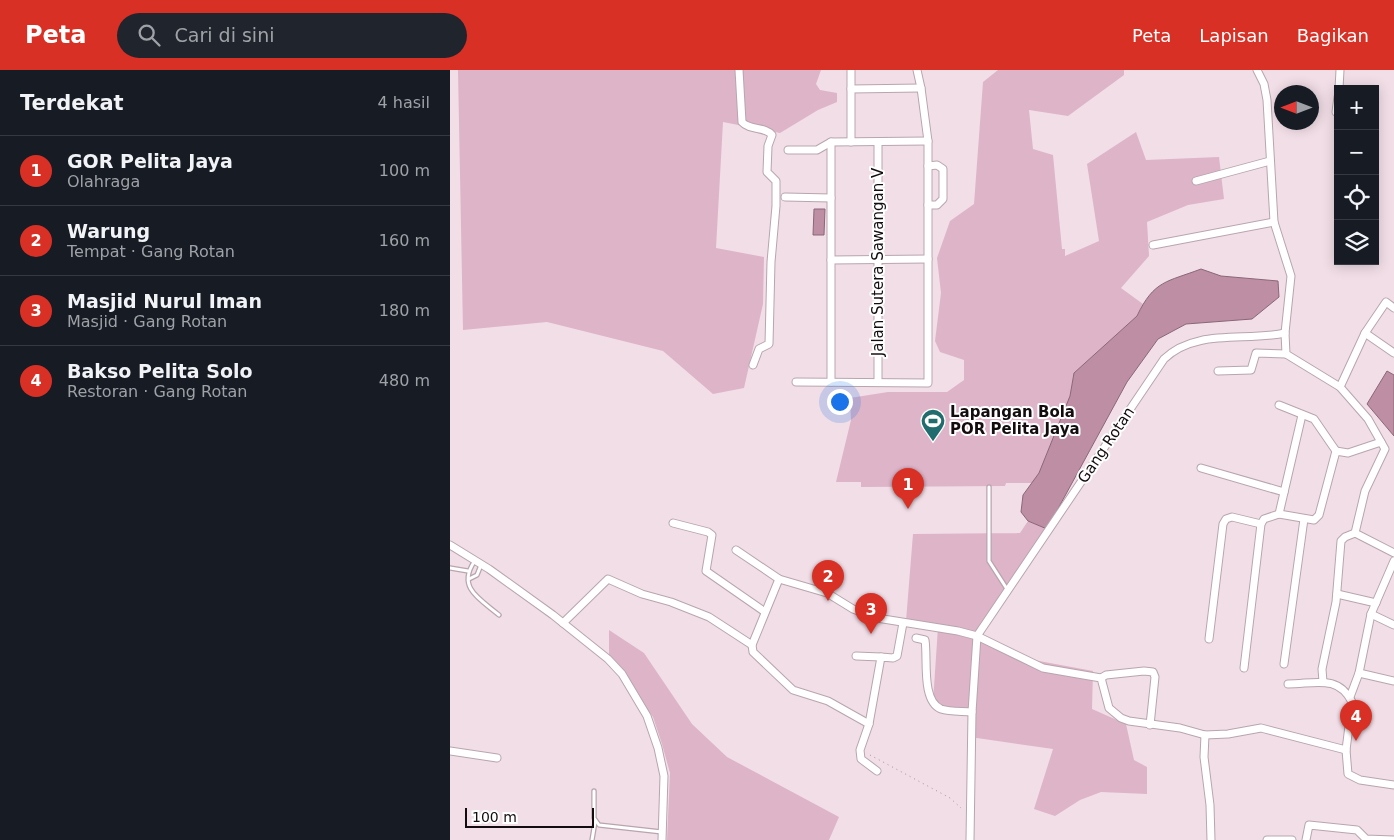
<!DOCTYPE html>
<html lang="id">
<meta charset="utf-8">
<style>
body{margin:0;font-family:"DejaVu Sans",sans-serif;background:#20242c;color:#f1f3f6}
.controls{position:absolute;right:15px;top:15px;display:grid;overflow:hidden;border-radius:0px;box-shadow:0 2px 12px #0003}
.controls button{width:45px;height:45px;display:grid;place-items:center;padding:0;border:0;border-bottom:1px solid #363941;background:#171b24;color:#f1f3f6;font:25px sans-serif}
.compass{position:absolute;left:824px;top:15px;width:45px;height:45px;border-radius:50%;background:#171b24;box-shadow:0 2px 12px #0003;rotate:270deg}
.scale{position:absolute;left:15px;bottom:12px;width:129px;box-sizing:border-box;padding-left:5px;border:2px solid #130c0f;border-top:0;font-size:14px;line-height:18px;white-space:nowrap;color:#130c0f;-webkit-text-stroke:4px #fff;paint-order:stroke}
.you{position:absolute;left:389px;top:331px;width:18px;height:18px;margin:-12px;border:4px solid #fff;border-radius:50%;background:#1a73e8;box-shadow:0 0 0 8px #1a73e833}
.badge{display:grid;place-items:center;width:32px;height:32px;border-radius:50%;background:#d93025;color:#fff;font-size:16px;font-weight:700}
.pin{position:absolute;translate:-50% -41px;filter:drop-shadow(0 1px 2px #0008)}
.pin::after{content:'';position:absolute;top:26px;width:18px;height:15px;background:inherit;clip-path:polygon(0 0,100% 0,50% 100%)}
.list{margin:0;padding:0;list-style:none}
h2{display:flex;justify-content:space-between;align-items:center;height:65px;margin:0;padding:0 20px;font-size:21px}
h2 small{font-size:16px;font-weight:400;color:#9ea1a6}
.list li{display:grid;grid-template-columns:32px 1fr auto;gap:15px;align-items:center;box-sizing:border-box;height:70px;padding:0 20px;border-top:1px solid #363941}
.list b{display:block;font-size:19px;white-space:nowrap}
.list p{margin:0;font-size:16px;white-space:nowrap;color:#9ea1a6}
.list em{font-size:16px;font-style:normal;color:#9ea1a6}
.icon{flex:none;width:28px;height:28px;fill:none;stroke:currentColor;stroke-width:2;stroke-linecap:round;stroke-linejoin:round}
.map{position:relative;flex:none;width:944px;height:770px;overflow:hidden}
header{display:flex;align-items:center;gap:30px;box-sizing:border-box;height:70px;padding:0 25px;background:#d93025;color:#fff}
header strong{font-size:24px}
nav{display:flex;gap:28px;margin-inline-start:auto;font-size:18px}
.search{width:350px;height:45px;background:#20242c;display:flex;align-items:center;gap:12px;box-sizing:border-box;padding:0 18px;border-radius:28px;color:#9ea1a6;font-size:19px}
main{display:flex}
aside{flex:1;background:#171b24}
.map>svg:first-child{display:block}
.green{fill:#deb4c8}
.water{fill:#bd8ea4;stroke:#8a6777}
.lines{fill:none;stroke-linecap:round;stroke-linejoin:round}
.service-casing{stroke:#b8a5ae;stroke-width:5.5}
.minor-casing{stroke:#b8a5ae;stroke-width:9}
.path{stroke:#a3949b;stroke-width:1;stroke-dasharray:1 4;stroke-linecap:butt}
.service{stroke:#fff;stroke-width:3}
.minor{stroke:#fff;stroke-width:7}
.labels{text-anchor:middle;stroke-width:4;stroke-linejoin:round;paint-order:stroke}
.street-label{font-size:15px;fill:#130c0f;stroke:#fff}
.poi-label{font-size:15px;font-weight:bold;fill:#130c0f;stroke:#fff;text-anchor:start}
</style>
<header>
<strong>Peta</strong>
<div class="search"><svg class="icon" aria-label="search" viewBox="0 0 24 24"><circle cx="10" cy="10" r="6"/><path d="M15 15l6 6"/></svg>Cari di sini</div>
<nav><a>Peta</a><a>Lapisan</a><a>Bagikan</a></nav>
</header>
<main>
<aside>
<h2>Terdekat<small>4 hasil</small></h2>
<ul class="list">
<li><span class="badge">1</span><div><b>GOR Pelita Jaya</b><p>Olahraga</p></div><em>100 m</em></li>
<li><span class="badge">2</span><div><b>Warung</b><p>Tempat · Gang Rotan</p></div><em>160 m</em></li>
<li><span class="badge">3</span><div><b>Masjid Nurul Iman</b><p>Masjid · Gang Rotan</p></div><em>180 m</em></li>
<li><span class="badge">4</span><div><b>Bakso Pelita Solo</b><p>Restoran · Gang Rotan</p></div><em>480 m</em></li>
</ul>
</aside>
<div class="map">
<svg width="944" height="770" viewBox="0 0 944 770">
<rect width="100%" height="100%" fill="#f2dee7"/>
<g class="green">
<polygon points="8,0 371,0 366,14 370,20 387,23 387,32 368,40 330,63 273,52 266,178 314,187 313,234 294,318 263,324 213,281 97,252 13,260"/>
<polygon points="548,0 674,0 674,5 618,46 579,40 583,79 603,85 612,179 615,179 615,186 649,171 637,94 686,62 696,90 769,87 774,129 738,135 697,152 699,186 671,218 693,234 687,246 624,303 620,326 589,403 582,413 556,413 555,416 411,417 411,412 386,412 401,350 400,328 438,322 497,322 514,310 514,290 490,282 485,271 491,223 487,188 500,151 524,134 533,12"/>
<polygon points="578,451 597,459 528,566 573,588 643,601 642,639 676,654 684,690 697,697 697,724 651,722 630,730 605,746 584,739 603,679 520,667 521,639 494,638 483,632 488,557 456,551 463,464 570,463"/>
<polygon points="159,560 194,583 242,654 277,687 389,747 379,770 217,770 220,703 212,674 203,647 159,587"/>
</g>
<g class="water">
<polygon points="364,139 375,139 374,165 363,165"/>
<path d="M751 199 771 206 828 211 829 227 802 249 736 254 708 269 677 312 597 459 578 451 571 442 573 425 589 403 620 326 624 303 687 246C704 210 717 212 751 199Z"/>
<polygon points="937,301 944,305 944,366 917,334"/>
</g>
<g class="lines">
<defs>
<g id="service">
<polyline points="539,417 539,491 557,519"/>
<path d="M24 492C7 518 30 529 49 545"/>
<polyline points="0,498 18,501"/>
<polyline points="19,509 27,505 31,495"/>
<polyline points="144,721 144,748 149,755 212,762"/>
<polyline points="142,770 145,752"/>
</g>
<g id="minor">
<path d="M289 0 292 52C300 61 315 56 322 65L318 76 317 102 326 111V136L321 192 319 274 309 279 303 295"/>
<polyline points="401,0 401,72"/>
<polyline points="807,0 814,14 817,30 824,152 841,206 835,263 836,284 890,317 918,349 935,379 915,421 905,463 895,467 891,471 886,532 872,599 873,612"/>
<polyline points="401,19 471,18"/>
<polyline points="889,19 890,0"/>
<polyline points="886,42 888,27"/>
<polyline points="428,72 428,312"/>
<polyline points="338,80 367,80 381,72 478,71"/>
<polyline points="478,96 487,95 493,99 493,129 487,135 478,135"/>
<polyline points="746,111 820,91"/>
<polyline points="335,127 381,128"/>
<polyline points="703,175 824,152"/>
<polyline points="381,190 478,189"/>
<polyline points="915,263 944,283"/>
<polyline points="768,301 801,300 806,283 836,284"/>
<polyline points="346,312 478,313 478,71 471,18 467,0"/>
<polyline points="381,312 381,72"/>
<polyline points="890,317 915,263 936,232 944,238"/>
<polyline points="829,335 864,349 886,381"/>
<polyline points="751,398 834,422"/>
<polyline points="829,444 852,345"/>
<polyline points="223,453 258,462 262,465 256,501 315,542"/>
<polyline points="905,463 944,483"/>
<polyline points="0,475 39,499 103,545 158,589 172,604 197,646 208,678 214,706 212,770"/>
<polyline points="286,480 329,509 377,523 403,539 427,548 508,561 527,566 593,598 651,608 659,638 671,648 679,651 730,658 755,665 778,664 811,658 896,680"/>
<polyline points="329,509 302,575 303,582 343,620 378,631 419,654"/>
<polyline points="887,524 926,533"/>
<polyline points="921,544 944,555"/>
<polyline points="113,553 158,509 192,524 221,532 259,547 302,575"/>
<path d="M466 568 475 570C478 588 471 631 491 639 500 642 512 641 522 642"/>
<polyline points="759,569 773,454 776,449 782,447 811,454"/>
<polyline points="406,586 431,587"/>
<polyline points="834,594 854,449"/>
<polyline points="794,598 811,454 814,449 829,444 864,450 869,445 886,381 898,383 931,372"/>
<polyline points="909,603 944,611"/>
<polyline points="651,608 656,605 694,601 703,602 705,607 700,655"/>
<path d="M838 614C864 614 888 604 902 632L896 680 898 704 910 710 944 715"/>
<polyline points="900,627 909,603 921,544 944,491"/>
<polyline points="755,665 754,687 760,735 761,770"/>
<polyline points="0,681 47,688"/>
<polyline points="427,701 411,689 410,680 419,654 431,587 443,588 447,586 453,553"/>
<path d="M520 770 522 642 527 566 714 289C746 258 796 272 835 263"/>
<polyline points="817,770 842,770"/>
<polyline points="856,770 859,755 907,760 916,769 943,770"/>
</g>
</defs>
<use href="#service" class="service-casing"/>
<use href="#minor" class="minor-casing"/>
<polyline class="path" points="420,685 500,728 511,738"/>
<use href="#service" class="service"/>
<use href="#minor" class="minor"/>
</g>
<defs>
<symbol id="stadium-pin" viewBox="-11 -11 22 30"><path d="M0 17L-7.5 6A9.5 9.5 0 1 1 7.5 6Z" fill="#206c6f" stroke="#fff"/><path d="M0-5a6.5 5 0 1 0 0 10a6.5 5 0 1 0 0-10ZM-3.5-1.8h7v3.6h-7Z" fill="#fff"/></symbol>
</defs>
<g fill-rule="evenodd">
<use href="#stadium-pin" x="469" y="337" width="28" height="38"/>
</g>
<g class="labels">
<g class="street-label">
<text transform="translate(428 192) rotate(-90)" y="5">Jalan Sutera Sawangan V</text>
<text transform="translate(656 375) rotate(-56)" y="5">Gang Rotan</text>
</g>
<g class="poi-label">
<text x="500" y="347">Lapangan Bola<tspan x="500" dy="17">POR Pelita Jaya</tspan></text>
</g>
</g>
</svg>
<div class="controls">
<button>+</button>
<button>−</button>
<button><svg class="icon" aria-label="locate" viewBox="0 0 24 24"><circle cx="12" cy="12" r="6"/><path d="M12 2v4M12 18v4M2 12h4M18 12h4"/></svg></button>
<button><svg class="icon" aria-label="layers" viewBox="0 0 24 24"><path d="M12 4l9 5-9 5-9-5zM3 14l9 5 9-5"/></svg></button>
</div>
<svg class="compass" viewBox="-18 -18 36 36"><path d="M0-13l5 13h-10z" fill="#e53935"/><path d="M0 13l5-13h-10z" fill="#9ea1a6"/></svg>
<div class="scale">100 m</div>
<div class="you"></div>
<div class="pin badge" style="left:458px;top:439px">1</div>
<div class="pin badge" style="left:378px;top:531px">2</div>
<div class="pin badge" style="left:421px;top:564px">3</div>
<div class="pin badge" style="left:906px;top:671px">4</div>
</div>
</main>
